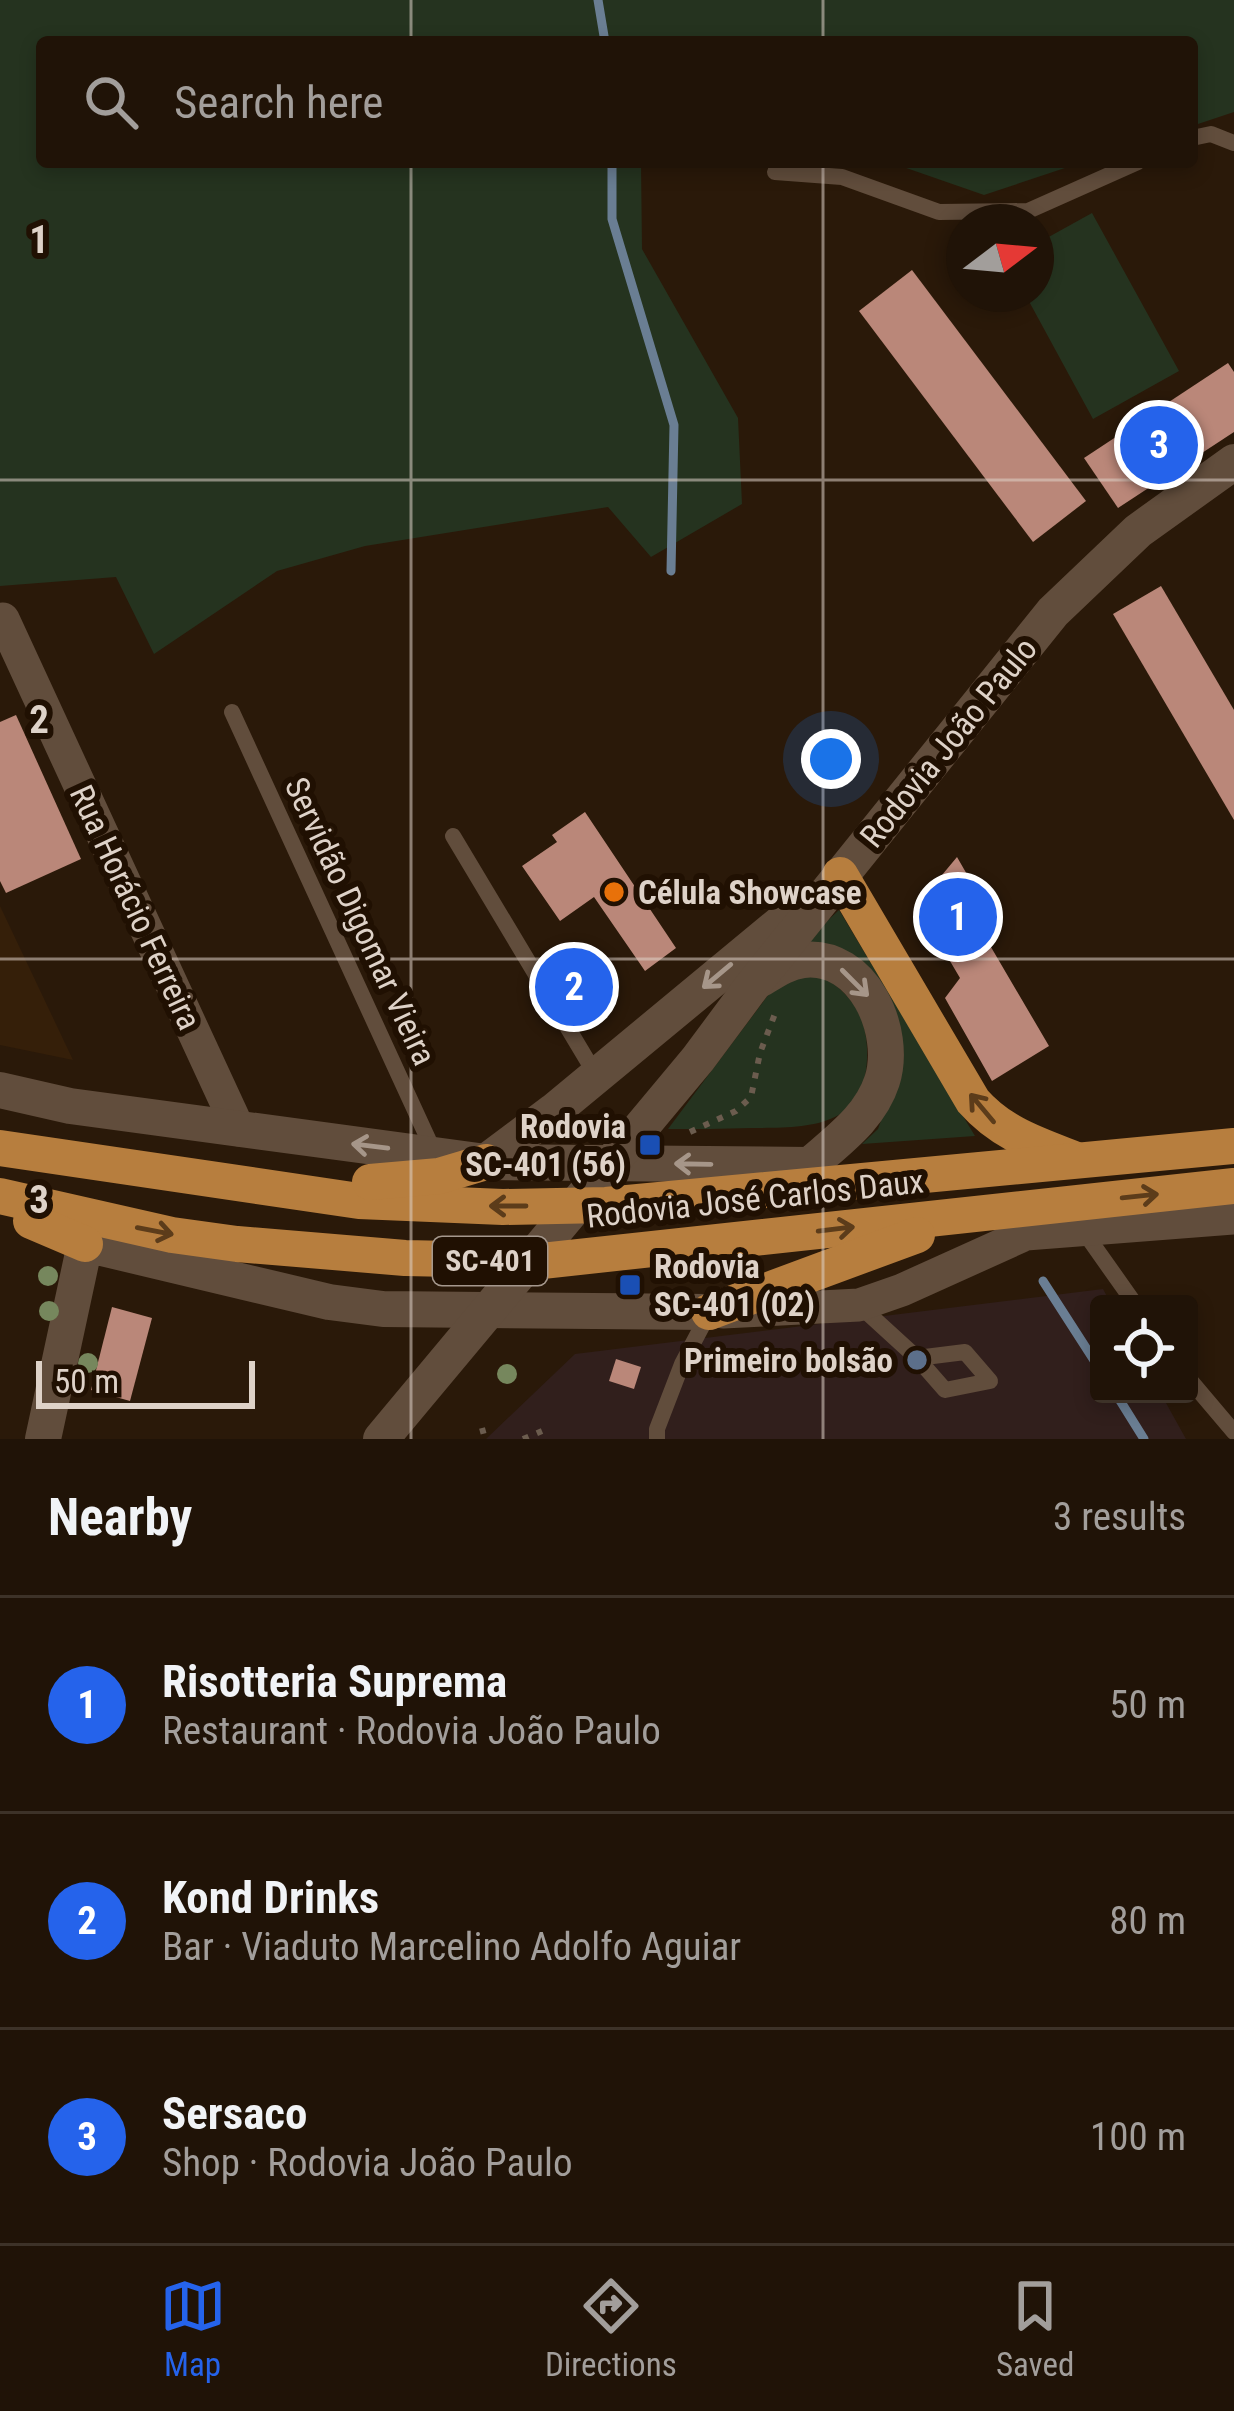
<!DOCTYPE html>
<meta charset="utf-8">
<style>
body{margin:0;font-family:"Roboto Condensed",sans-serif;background:#281c11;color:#f1f3f6}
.controls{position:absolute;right:36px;bottom:36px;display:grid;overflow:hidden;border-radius:12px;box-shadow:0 6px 18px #0003}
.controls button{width:108px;height:108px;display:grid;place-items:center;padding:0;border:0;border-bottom:3px solid #3d3228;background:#201307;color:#f1f3f6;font:60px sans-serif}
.compass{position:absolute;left:946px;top:204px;width:108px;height:108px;border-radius:50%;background:#201307;box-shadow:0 6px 18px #0003;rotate:74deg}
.scale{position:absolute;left:36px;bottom:30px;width:219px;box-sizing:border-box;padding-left:12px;border:6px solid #ded2c8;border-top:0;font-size:33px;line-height:42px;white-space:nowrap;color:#ded2c8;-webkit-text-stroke:9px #201002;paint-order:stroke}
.you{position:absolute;left:831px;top:759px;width:42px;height:42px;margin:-30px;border:9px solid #fff;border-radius:50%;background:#1a73e8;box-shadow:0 0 0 18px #1a73e833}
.badge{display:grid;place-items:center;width:78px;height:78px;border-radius:50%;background:#2563eb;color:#fff;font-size:39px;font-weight:700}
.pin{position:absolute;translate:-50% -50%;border:6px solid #fff;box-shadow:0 3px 12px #0006}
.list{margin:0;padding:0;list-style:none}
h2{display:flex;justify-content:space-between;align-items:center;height:156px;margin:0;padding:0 48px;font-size:51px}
h2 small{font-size:39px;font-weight:400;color:#a29e9b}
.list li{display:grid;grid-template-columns:78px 1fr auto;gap:36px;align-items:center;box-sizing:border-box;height:216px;padding:0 48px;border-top:3px solid #3d3228}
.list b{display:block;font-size:45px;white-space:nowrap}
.list p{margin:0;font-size:39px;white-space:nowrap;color:#a29e9b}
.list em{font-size:39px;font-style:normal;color:#a29e9b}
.icon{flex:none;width:66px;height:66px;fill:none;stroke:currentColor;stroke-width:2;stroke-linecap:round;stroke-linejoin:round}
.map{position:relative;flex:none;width:1234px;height:1439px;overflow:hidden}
.search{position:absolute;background:#201307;box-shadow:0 6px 18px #0003;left:36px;right:36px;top:36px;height:132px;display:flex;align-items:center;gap:30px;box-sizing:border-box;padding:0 42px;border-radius:12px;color:#a29e9b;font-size:45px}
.sheet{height:804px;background:#201307}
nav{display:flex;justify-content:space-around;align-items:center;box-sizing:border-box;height:168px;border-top:3px solid #3d3228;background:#201307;font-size:33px;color:#a29e9b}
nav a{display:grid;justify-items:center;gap:6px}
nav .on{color:#2563eb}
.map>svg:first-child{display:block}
.commercial{fill:#311f1c}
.built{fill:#351f09}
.green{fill:#25331f}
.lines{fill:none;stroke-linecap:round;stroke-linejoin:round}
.stream{stroke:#6a7e93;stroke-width:9}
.building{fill:#ba8779}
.path{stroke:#6b5c4e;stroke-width:6;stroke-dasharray:6 9;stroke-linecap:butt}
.lane{stroke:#614d3c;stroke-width:16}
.street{stroke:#614d3c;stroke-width:33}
.secondary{stroke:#614d3c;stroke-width:36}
.highway{stroke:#b77e3e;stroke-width:36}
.tree{fill:#76875d}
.oneway{stroke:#a69689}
.oneway2{stroke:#5c3c1a}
.grid{fill:none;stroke:#ded2c8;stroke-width:3;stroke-opacity:0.55}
.food-dot{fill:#e8710a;stroke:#201002;stroke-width:4.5}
.transit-dot{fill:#1a4fb4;stroke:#201002;stroke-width:4.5}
.service-dot{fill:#5c6f8a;stroke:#201002;stroke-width:4.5}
.labels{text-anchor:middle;stroke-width:12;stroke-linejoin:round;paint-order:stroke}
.shield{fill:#201002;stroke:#a5988d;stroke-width:3}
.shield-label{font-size:30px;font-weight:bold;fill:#ded2c8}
.street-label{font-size:33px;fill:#ded2c8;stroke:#201002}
.poi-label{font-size:33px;font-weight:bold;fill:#ded2c8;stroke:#201002;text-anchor:start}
.grid-label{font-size:39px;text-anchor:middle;font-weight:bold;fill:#ded2c8;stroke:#201002;stroke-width:12;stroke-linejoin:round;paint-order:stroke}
</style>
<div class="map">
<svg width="1234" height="1439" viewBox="0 0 1234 1439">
<rect width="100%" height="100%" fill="#2a1909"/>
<polygon class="commercial" points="1103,1289 1111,1304 1099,1304 1099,1394 1161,1394 1186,1439 486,1439 575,1354"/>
<polygon class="built" points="0,906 73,1060 0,1045"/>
<g class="green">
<polygon points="0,0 1234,0 1234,112 1192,126 1192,42 42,42 42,162 641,162 642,249 738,418 742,504 651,557 608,507 365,546 277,571 154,654 116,577 0,586"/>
<polygon points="889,162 1083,162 984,195"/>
<polygon points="1092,213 1179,371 1093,419 1025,294 1036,294 1036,244"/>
<polygon points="839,910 975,1136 862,1144 878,1129 893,1087 828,946 806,941"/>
<path d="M820 975C849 992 866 1013 867 1048 870 1128 812 1128 751 1128 723 1129 695 1129 668 1129L775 986 789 977Z"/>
</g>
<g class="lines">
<g class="stream">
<polyline points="598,0 605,42"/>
<polyline points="612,162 612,219 674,425 671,571"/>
<polyline points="1043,1281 1099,1368"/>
<polyline points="1116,1394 1144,1439"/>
</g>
</g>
<g class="building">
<polygon points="912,270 1086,501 1033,542 859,311"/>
<polygon points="1228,363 1234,372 1234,432 1118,508 1084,458"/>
<polygon points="1161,586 1234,710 1234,820 1113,614"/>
<polygon points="16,715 81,859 6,893 0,881 0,722"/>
<polygon points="585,812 676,948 645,971 594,897 560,921 522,866 557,842 552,835"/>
<polygon points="957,857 999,930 988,942 1049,1046 992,1081 945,998 960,978 917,905"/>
<polygon points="112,1307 152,1318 130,1401 91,1390"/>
<polygon points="616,1359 641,1367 634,1389 609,1381"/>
</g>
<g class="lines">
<g class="path">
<polyline points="690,1132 736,1111 751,1097 760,1053 776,1011"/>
<polyline points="482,1428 485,1439"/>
<polyline points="523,1439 542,1431"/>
</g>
<g class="lane">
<polyline points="1192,138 1211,134 1234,143"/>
<polyline points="775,172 842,177 939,212 1028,211 1138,162"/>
<polyline points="232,712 435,1154"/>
<polyline points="453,836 596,1075"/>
<polyline points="1082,1229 1135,1304"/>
<polyline points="859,1305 917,1358 945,1390 990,1381 965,1352 917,1358"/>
<polyline points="1189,1379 1234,1432"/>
<polyline points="657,1439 657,1429 682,1364 709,1313"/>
</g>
<g class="street">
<polyline points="3,619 239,1130"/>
<polyline points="723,1312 859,1305 902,1290 1026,1234 1234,1218"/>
</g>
<g class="secondary">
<path d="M0 1090 70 1106 486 1162 810 1165C838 1140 870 1118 882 1081 898 1031 863 953 803 960 787 962 774 971 761 979"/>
<polyline points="486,1162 554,1111 786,919"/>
<polyline points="43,1439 85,1244 329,1302 383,1309 709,1312"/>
<polyline points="381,1439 698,1059 753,985 1053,612 1138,531 1234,462"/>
</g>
<g class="highway">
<path d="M840 875 973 1101C1001 1133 1035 1144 1074 1159"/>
<polyline points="0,1148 359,1201 503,1207 606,1205 1234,1146"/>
<polyline points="370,1182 439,1176 486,1162"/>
<polyline points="0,1196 172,1235 237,1244 405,1258 542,1261 1234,1186"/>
<polyline points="31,1221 85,1244"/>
<polyline points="709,1312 917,1235"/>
</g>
</g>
<g class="tree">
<circle cx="48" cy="1276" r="10"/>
<circle cx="49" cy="1311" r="10"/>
<circle cx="88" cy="1363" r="10"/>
<circle cx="507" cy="1374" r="10"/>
</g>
<defs><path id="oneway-shaft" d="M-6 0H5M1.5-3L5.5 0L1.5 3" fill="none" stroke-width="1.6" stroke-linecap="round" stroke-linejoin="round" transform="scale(3)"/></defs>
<g class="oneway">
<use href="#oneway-shaft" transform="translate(717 976) rotate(140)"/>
<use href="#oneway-shaft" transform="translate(855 983) rotate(45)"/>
<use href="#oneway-shaft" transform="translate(370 1146) rotate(-173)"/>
<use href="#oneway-shaft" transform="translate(693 1164) rotate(-179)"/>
</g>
<g class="oneway2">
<use href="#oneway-shaft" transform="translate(982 1108) rotate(-130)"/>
<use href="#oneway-shaft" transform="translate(1140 1196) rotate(-6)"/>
<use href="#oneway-shaft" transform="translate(508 1206) rotate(-180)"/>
<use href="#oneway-shaft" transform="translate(836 1229) rotate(-7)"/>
<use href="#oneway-shaft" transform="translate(155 1231) rotate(11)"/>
</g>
<path class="grid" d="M411 0V42M823 0V42M411 162V1439M823 162V1439M0 480H1234M0 959H1234"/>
<circle class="food-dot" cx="614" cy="892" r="12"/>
<g class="transit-dot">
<rect x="638" y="1133" width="24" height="24" rx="6"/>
<rect x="618" y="1273" width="24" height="24" rx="6"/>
</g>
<circle class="service-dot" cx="917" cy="1360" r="12"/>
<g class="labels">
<rect class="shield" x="433" y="1237" width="114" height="48" rx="9"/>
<g class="shield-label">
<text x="490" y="1271">SC-401</text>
</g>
<g class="street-label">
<text transform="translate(948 742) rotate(-51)" y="12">Rodovia João Paulo</text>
<text transform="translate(136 907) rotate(65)" y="12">Rua Horácio Ferreira</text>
<text transform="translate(361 921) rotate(65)" y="12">Servidão Digomar Vieira</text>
<text transform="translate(755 1198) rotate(-6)" y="12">Rodovia José Carlos Daux</text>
</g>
<g class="poi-label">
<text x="638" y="904">Célula Showcase</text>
<text x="626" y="1138" text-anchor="end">Rodovia<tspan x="626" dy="38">SC-401 (56)</tspan></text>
<text x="654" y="1278">Rodovia<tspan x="654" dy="38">SC-401 (02)</tspan></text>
<text x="893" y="1372" text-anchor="end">Primeiro bolsão</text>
</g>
</g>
<g class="grid-label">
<text x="39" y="253">1</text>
<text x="39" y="733">2</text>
<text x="39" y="1213">3</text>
</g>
</svg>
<div class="controls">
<button><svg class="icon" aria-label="locate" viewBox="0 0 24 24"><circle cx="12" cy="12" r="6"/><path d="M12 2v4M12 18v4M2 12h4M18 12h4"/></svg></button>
</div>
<svg class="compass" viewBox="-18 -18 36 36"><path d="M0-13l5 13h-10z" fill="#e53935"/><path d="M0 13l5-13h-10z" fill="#a29e9b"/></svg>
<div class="scale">50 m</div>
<div class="you"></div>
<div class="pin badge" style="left:958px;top:917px">1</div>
<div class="pin badge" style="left:574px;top:987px">2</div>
<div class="pin badge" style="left:1159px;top:445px">3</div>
<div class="search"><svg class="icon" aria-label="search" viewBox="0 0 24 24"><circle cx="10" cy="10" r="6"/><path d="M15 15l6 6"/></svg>Search here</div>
</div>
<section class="sheet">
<h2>Nearby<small>3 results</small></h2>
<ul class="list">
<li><span class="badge">1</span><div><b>Risotteria Suprema</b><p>Restaurant · Rodovia João Paulo</p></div><em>50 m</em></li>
<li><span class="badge">2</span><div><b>Kond Drinks</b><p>Bar · Viaduto Marcelino Adolfo Aguiar</p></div><em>80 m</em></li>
<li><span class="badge">3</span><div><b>Sersaco</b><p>Shop · Rodovia João Paulo</p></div><em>100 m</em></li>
</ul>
</section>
<nav>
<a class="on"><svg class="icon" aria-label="map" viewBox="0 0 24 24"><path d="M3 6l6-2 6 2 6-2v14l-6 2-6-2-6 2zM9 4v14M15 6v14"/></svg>Map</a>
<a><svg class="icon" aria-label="directions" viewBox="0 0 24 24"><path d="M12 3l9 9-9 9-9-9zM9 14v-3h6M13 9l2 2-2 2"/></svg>Directions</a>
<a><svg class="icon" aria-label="saved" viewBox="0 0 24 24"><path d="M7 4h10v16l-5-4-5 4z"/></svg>Saved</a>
</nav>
